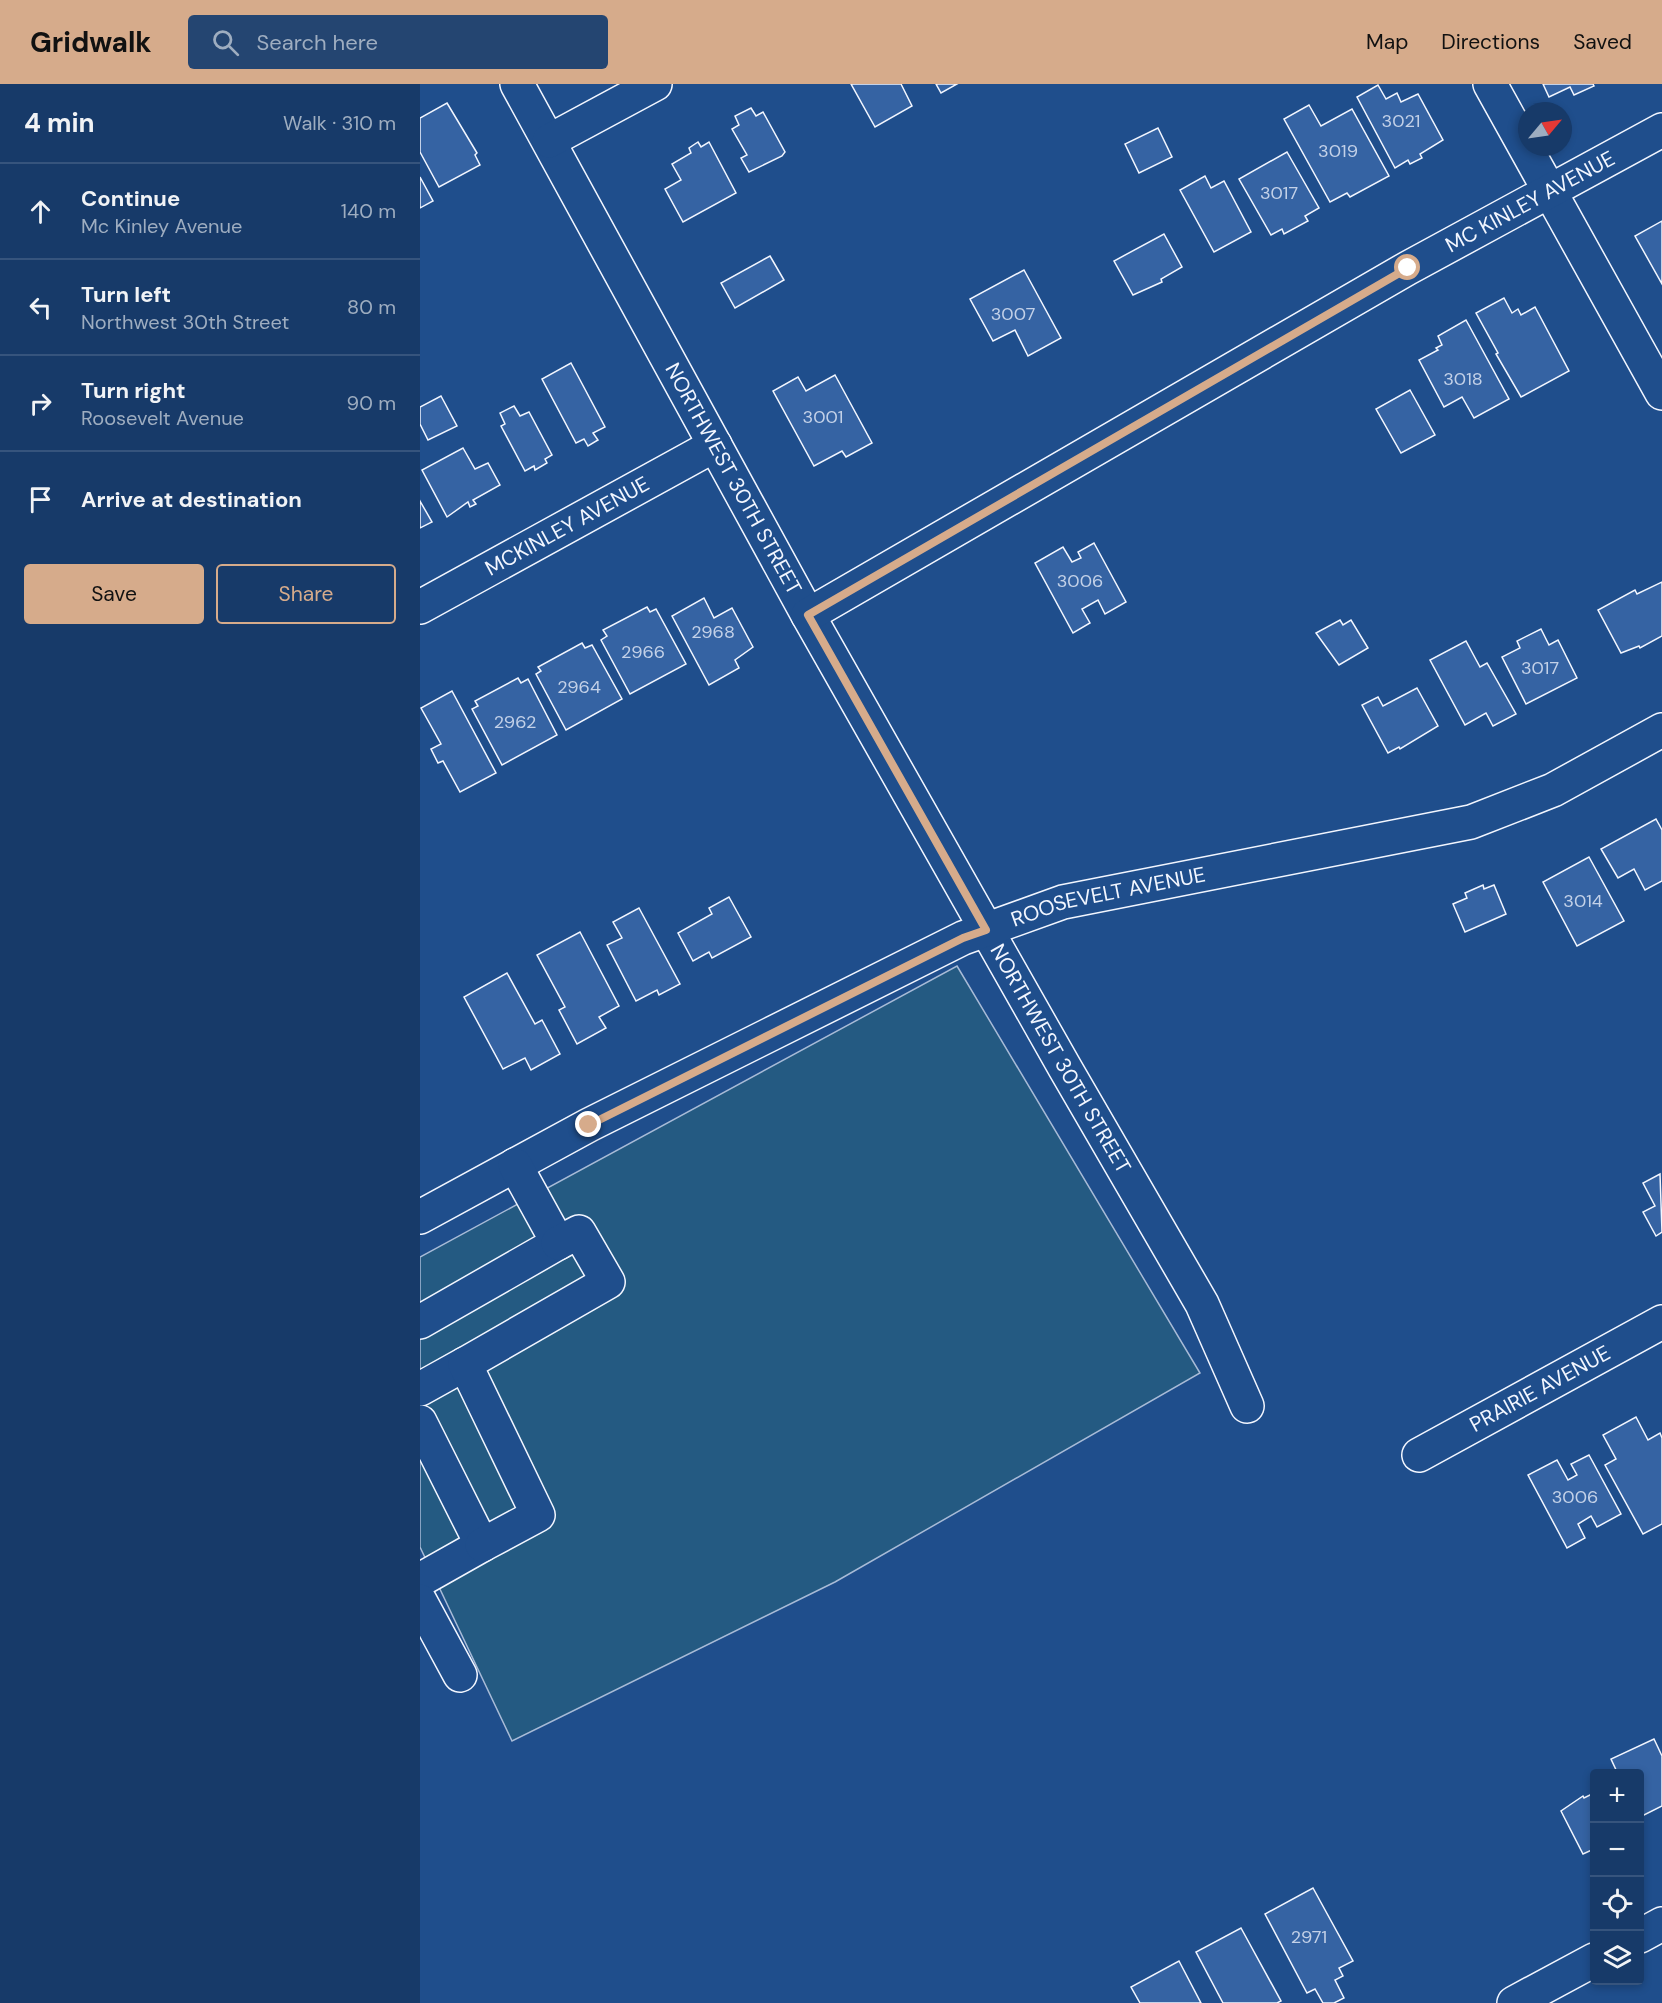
<!DOCTYPE html>
<meta charset="utf-8">
<style>
body{margin:0;font-family:"DM Sans",sans-serif;background:#244571;color:#f1f3f6}
.controls{position:absolute;right:18px;bottom:18px;display:grid;overflow:hidden;border-radius:6px;box-shadow:0 3px 9px #0003}
.controls button{width:54px;height:54px;display:grid;place-items:center;padding:0;border:0;border-bottom:2px solid #36547d;background:#173a69;color:#f1f3f6;font:30px sans-serif}
.compass{position:absolute;left:1098px;top:18px;width:54px;height:54px;border-radius:50%;background:#173a69;box-shadow:0 3px 9px #0003;rotate:61deg}
.stop{position:absolute;width:18px;height:18px;margin:-14px;border:4px solid #d6ab8b;border-radius:50%;background:#fff}
.stop.end{background:#d6ab8b;border-color:#fff;box-shadow:0 2px 6px #0008}
.list{margin:0;padding:0;list-style:none}
h2{display:flex;justify-content:space-between;align-items:center;height:78px;margin:0;padding:0 24px;font-size:26px}
h2 small{font-size:20px;font-weight:400;color:#9eadc0}
.list li{display:grid;grid-template-columns:39px 1fr auto;gap:18px;align-items:center;box-sizing:border-box;height:96px;padding:0 24px;border-top:2px solid #36547d}
.list b{display:block;font-size:22px;white-space:nowrap}
.list p{margin:0;font-size:20px;white-space:nowrap;color:#9eadc0}
.list em{font-size:20px;font-style:normal;color:#9eadc0}
.actions{display:flex;gap:12px;padding:18px 24px}
.actions a{flex:1;padding:14px 0;border:2px solid #d6ab8b;border-radius:6px;text-align:center;font-size:21px;color:#d6ab8b}
.actions .main{background:#d6ab8b;color:#111}
.icon{flex:none;width:33px;height:33px;fill:none;stroke:currentColor;stroke-width:2;stroke-linecap:round;stroke-linejoin:round}
.map{position:relative;flex:none;width:1242px;height:1919px;overflow:hidden}
header{display:flex;align-items:center;gap:36px;box-sizing:border-box;height:84px;padding:0 30px;background:#d6ab8b;color:#111}
header strong{font-size:28px}
nav{display:flex;gap:33px;margin-inline-start:auto;font-size:21px}
.search{width:420px;height:54px;background:#244571;display:flex;align-items:center;gap:15px;box-sizing:border-box;padding:0 21px;border-radius:6px;color:#9eadc0;font-size:22px}
main{display:flex}
aside{flex:1;background:#173a69}
.map>svg:first-child{display:block}
.green{fill:#245a82;stroke:#a8bbd7;stroke-width:1.5}
.building{fill:#3563a3;stroke:#f2f6ff;stroke-width:1.5}
.lines{fill:none;stroke-linecap:round;stroke-linejoin:round}
.minor-casing{stroke:#f2f6ff;stroke-width:36}
.minor{stroke:#1f4e8c;stroke-width:33}
.route{stroke:#d6ab8b;stroke-width:8}
.labels{text-anchor:middle;stroke-width:4.5;stroke-linejoin:round;paint-order:stroke}
.number-label{font-size:18px;fill:#c3d1e8}
.street-label{font-size:21px;fill:#f2f6ff;stroke:#1f4e8c}
</style>
<header>
<strong>Gridwalk</strong>
<div class="search"><svg class="icon" aria-label="search" viewBox="0 0 24 24"><circle cx="10" cy="10" r="6"/><path d="M15 15l6 6"/></svg>Search here</div>
<nav><a>Map</a><a>Directions</a><a>Saved</a></nav>
</header>
<main>
<aside>
<h2>4 min<small>Walk · 310 m</small></h2>
<ul class="list">
<li><svg class="icon" aria-label="ahead" viewBox="0 0 24 24"><path d="M12 20V5M6 11l6-6 6 6"/></svg><div><b>Continue</b><p>Mc Kinley Avenue</p></div><em>140 m</em></li>
<li><svg class="icon" aria-label="left" viewBox="0 0 24 24"><path d="M17 20v-9H6M10 6l-5 5 5 5"/></svg><div><b>Turn left</b><p>Northwest 30th Street</p></div><em>80 m</em></li>
<li><svg class="icon" aria-label="right" viewBox="0 0 24 24"><path d="M7 20v-9h11M14 6l5 5-5 5"/></svg><div><b>Turn right</b><p>Roosevelt Avenue</p></div><em>90 m</em></li>
<li><svg class="icon" aria-label="arrive" viewBox="0 0 24 24"><path d="M6 21V4h12l-3 4 3 4H6"/></svg><div><b>Arrive at destination</b></div></li>
</ul>
<div class="actions"><a class="main">Save</a><a>Share</a></div>
</aside>
<div class="map">
<svg width="1242" height="1919" viewBox="0 0 1242 1919">
<rect width="100%" height="100%" fill="#1f4e8c"/>
<polygon class="green" points="537,882 780,1289 415,1498 92,1657 0,1463 0,1173"/>
<g class="building">
<polygon points="431,0 481,0 492,22 455,43"/>
<polygon points="516,0 537,0 521,9"/>
<polygon points="1123,0 1173,0 1174,2 1154,11 1150,3 1129,13"/>
<polygon points="958,1 966,15 977,9 981,18 998,10 1023,56 1000,70 1002,74 990,80 988,76 975,84 937,13"/>
<polygon points="27,19 57,69 55,71 60,81 19,103 0,68 0,34"/>
<polygon points="889,21 901,42 932,25 969,92 930,113 927,109 910,118 864,35"/>
<polygon points="331,24 336,32 343,28 365,68 362,72 329,88 321,74 327,71 312,45 319,41 315,32"/>
<polygon points="738,44 752,73 719,89 705,60"/>
<polygon points="278,58 281,63 289,58 316,109 263,138 245,105 261,96 252,80 271,69 269,64"/>
<polygon points="867,68 899,124 885,132 888,137 864,150 862,145 851,151 819,95"/>
<polygon points="785,92 791,104 804,97 831,148 794,168 760,106"/>
<polygon points="0,93 13,117 0,124"/>
<polygon points="1242,137 1242,200 1215,152"/>
<polygon points="744,150 762,183 741,195 742,198 713,211 694,177"/>
<polygon points="350,172 364,196 315,224 301,199"/>
<polygon points="604,186 641,254 608,272 595,246 573,257 550,215"/>
<polygon points="1084,214 1092,229 1098,225 1101,231 1115,223 1149,287 1101,313 1076,270 1078,269 1056,229"/>
<polygon points="1046,236 1089,315 1054,334 1042,313 1024,323 999,276 1018,266 1016,264 1022,261 1018,252"/>
<polygon points="151,279 185,343 173,349 178,356 168,362 164,355 156,359 122,295"/>
<polygon points="415,291 452,359 426,373 422,367 394,382 353,307 378,293 386,307"/>
<polygon points="990,306 1015,351 981,369 956,325"/>
<polygon points="21,312 37,342 8,356 0,340 0,323"/>
<polygon points="94,322 100,332 109,328 132,371 125,375 127,379 115,386 114,382 105,387 81,342 85,340 80,329"/>
<polygon points="43,364 55,385 68,379 80,401 53,416 56,420 50,423 48,418 27,433 2,386"/>
<polygon points="0,417 12,438 0,444"/>
<polygon points="674,459 706,518 685,530 678,516 662,525 670,539 653,549 615,479 643,463 652,478 661,474 658,468"/>
<polygon points="1242,498 1242,552 1220,564 1219,562 1201,569 1178,526 1215,506 1217,510"/>
<polygon points="284,514 294,534 312,524 333,563 315,576 319,584 289,601 252,532"/>
<polygon points="227,523 230,528 236,525 266,580 210,610 181,556 187,552 183,546"/>
<polygon points="920,536 923,541 931,536 948,564 919,581 896,549"/>
<polygon points="1121,545 1129,561 1138,556 1157,594 1106,620 1082,573 1100,564 1097,557"/>
<polygon points="1046,557 1060,583 1067,579 1096,630 1073,642 1066,629 1045,641 1010,576"/>
<polygon points="162,559 165,564 172,561 202,615 146,646 116,590 121,587 118,583"/>
<polygon points="98,594 101,599 108,595 137,651 82,681 52,625 58,622 55,617"/>
<polygon points="997,604 1018,642 980,665 979,663 968,669 942,621 958,613 963,622"/>
<polygon points="32,607 76,689 40,708 23,677 18,679 11,665 21,660 1,624"/>
<polygon points="1236,735 1242,746 1242,797 1225,806 1214,785 1198,794 1181,765"/>
<polygon points="1169,773 1204,837 1157,862 1123,798"/>
<polygon points="1063,801 1064,805 1074,801 1086,830 1045,848 1033,820 1047,814 1045,809"/>
<polygon points="309,813 331,853 292,874 289,868 273,877 258,849 292,830 289,824"/>
<polygon points="219,824 260,900 239,911 237,906 216,917 187,861 202,854 193,838"/>
<polygon points="160,848 199,922 179,933 186,944 157,960 139,926 145,923 117,871"/>
<polygon points="87,889 115,940 122,936 140,970 111,986 105,974 83,985 44,913"/>
<polygon points="1240,1090 1242,1148 1236,1152 1223,1128 1235,1122 1223,1099"/>
<polygon points="1216,1333 1228,1356 1240,1349 1242,1354 1242,1440 1223,1450 1185,1381 1196,1375 1183,1351"/>
<polygon points="1169,1371 1201,1430 1177,1443 1171,1432 1158,1440 1165,1454 1147,1464 1108,1391 1137,1376 1148,1396 1157,1391 1151,1380"/>
<polygon points="1234,1655 1242,1672 1242,1722 1220,1733 1220,1690 1198,1690 1191,1675"/>
<polygon points="1174,1709 1174,1765 1163,1770 1141,1727 1163,1712 1164,1714"/>
<polygon points="893,1804 933,1877 919,1884 923,1892 915,1896 924,1914 914,1919 903,1919 895,1905 887,1909 845,1830"/>
<polygon points="821,1844 861,1917 857,1919 803,1919 776,1868"/>
<polygon points="759,1877 781,1919 720,1919 711,1903"/>
</g>
<g class="lines">
<defs>
<g id="minor">
<path id="s1" d="M97 0 388 531 645 984 782 1220 827 1322"/>
<polyline points="1070,0 1242,309"/>
<polyline points="129,57 235,0"/>
<path id="s2" d="M0 523 295 361"/>
<path id="s3" d="M388 531 988 184 1242 46"/>
<path id="s4" d="M0 1133 169 1041 543 854 643 818 1051 738 1133 706 1242 646"/>
<polyline points="0,1238 138,1159 95,1081"/>
<polyline points="0,1305 45,1280"/>
<polyline points="0,1338 62,1461 0,1496"/>
<path id="s5" d="M999 1371 1242 1238"/>
<polyline points="62,1461 118,1431 45,1280 188,1198 159,1148 138,1159"/>
<polyline points="0,1517 40,1591"/>
<polyline points="1220,1852 1242,1840"/>
<polyline points="1094,1919 1174,1876"/>
</g>
</defs>
<use href="#minor" class="minor-casing"/>
<use href="#minor" class="minor"/>
</g>
<g class="lines">
<polyline class="route" points="169,1041 543,854 566,846 388,531 988,184"/>
</g>
<g class="labels">
<g class="number-label">
<text x="981" y="43">3021</text>
<text x="918" y="73">3019</text>
<text x="859" y="115">3017</text>
<text x="593" y="236">3007</text>
<text x="1043" y="301">3018</text>
<text x="403" y="339">3001</text>
<text x="660" y="503">3006</text>
<text x="293" y="554">2968</text>
<text x="223" y="574">2966</text>
<text x="1120" y="590">3017</text>
<text x="159" y="609">2964</text>
<text x="95" y="644">2962</text>
<text x="1163" y="823">3014</text>
<text x="1155" y="1419">3006</text>
<text x="889" y="1859">2971</text>
</g>
<g class="street-label">
<text dy="7" stroke="none"><textPath href="#s3" startOffset="832">MC KINLEY AVENUE</textPath></text>
<text dy="7" stroke="none"><textPath href="#s1" startOffset="450">NORTHWEST 30TH STREET</textPath></text>
<text dy="7" stroke="none"><textPath href="#s2" startOffset="168">MCKINLEY AVENUE</textPath></text>
<text dy="7" stroke="none"><textPath href="#s4" startOffset="762">ROOSEVELT AVENUE</textPath></text>
<text dy="7" stroke="none"><textPath href="#s1" startOffset="1116">NORTHWEST 30TH STREET</textPath></text>
<text dy="7" stroke="none"><textPath href="#s5" startOffset="138">PRAIRIE AVENUE</textPath></text>
</g>
</g>
</svg>
<div class="controls">
<button>+</button>
<button>−</button>
<button><svg class="icon" aria-label="locate" viewBox="0 0 24 24"><circle cx="12" cy="12" r="6"/><path d="M12 2v4M12 18v4M2 12h4M18 12h4"/></svg></button>
<button><svg class="icon" aria-label="layers" viewBox="0 0 24 24"><path d="M12 4l9 5-9 5-9-5zM3 14l9 5 9-5"/></svg></button>
</div>
<svg class="compass" viewBox="-18 -18 36 36"><path d="M0-13l5 13h-10z" fill="#e53935"/><path d="M0 13l5-13h-10z" fill="#9eadc0"/></svg>
<div class="stop" style="left:988px;top:184px"></div>
<div class="stop end" style="left:169px;top:1041px"></div>
</div>
</main>
